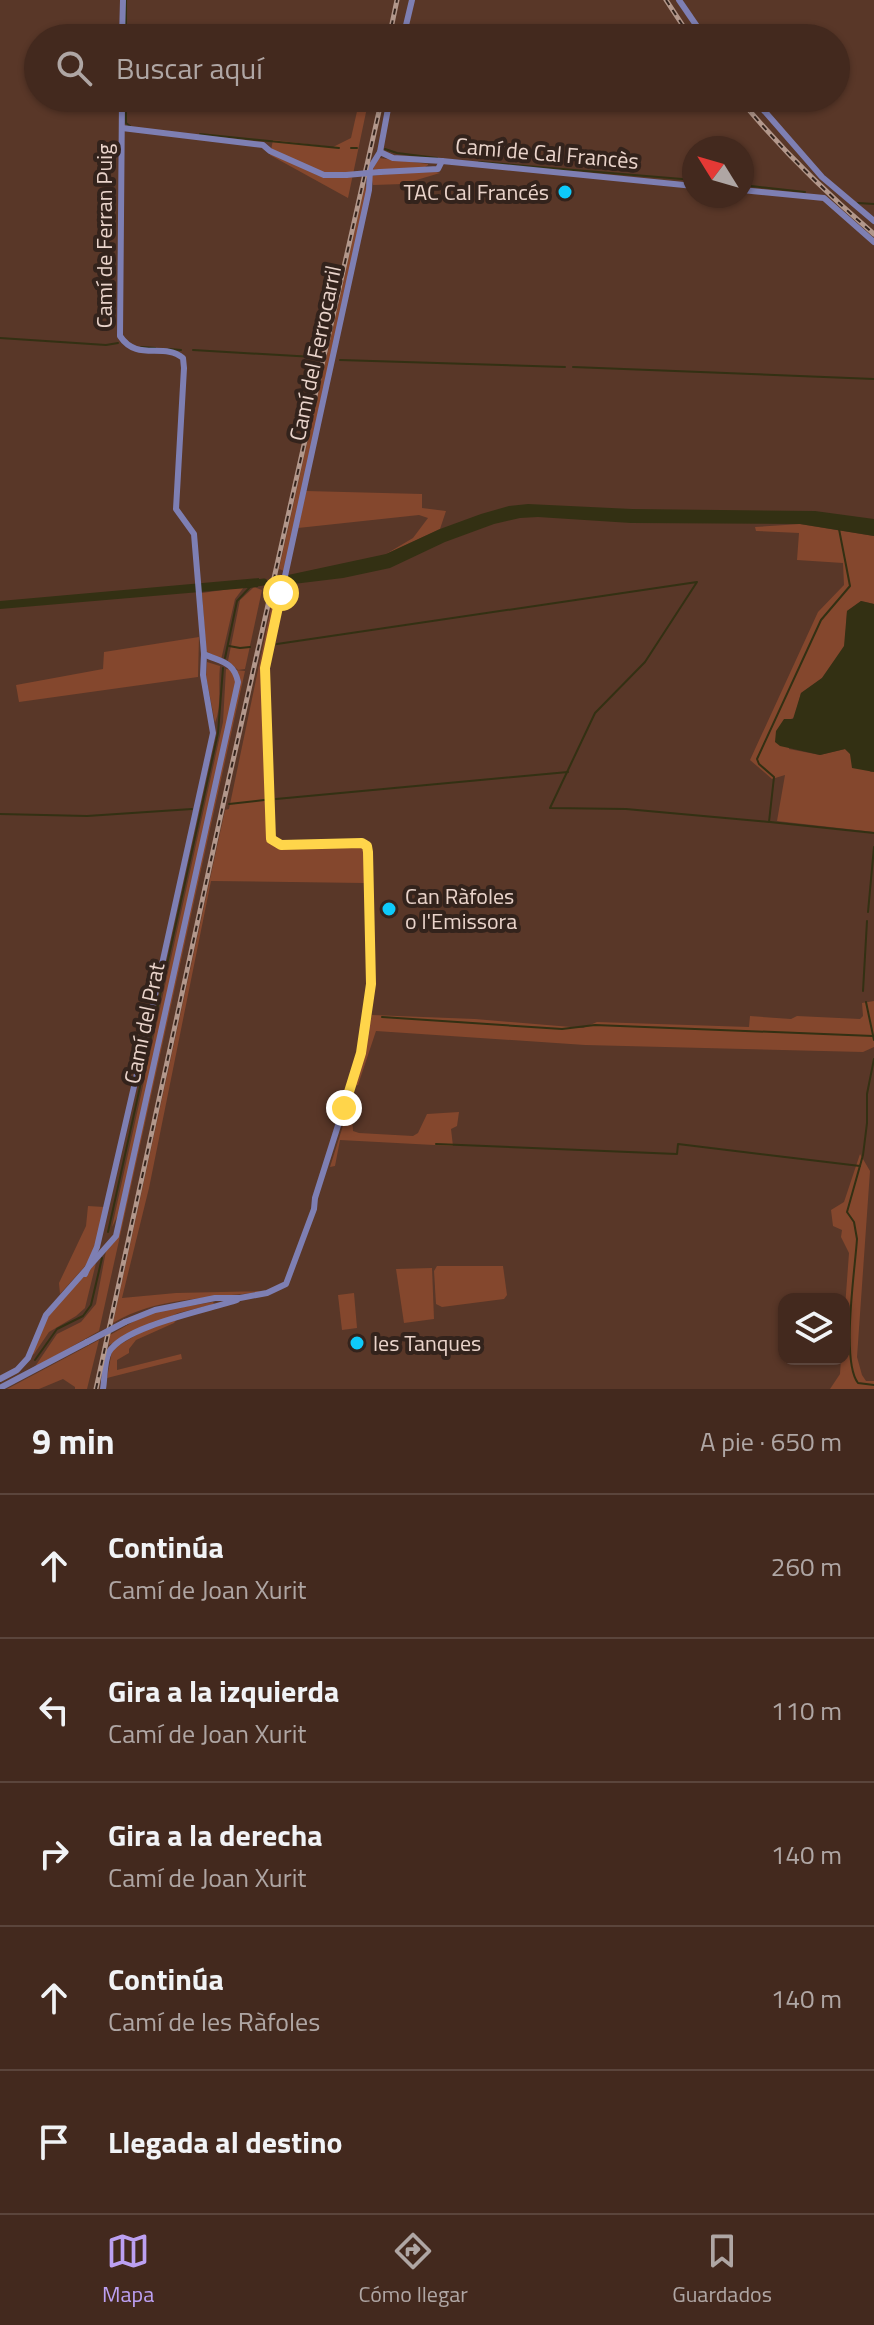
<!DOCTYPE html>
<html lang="es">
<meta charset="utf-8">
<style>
body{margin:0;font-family:"Titillium Web",sans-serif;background:#4d352b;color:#f1f3f6}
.controls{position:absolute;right:24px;bottom:24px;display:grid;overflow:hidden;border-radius:16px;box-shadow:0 2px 6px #0004}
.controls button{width:72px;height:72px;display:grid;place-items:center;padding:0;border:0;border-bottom:2px solid #5b453c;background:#43291e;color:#f1f3f6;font:40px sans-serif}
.compass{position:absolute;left:682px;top:136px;width:72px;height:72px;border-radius:50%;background:#43291e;box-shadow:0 2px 6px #0004;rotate:307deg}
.stop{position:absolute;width:24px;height:24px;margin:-18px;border:6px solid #ffd54a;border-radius:50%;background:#fff}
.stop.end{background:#ffd54a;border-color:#fff;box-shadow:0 2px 8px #0008}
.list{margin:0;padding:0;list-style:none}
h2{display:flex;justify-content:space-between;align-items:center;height:104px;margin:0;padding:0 32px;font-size:34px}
h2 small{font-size:26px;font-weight:400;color:#afa6a4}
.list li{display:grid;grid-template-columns:52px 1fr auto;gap:24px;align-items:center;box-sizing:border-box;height:144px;padding:0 32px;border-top:2px solid #5b453c}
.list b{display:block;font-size:30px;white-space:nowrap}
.list p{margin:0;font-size:26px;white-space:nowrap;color:#afa6a4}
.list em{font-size:26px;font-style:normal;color:#afa6a4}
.icon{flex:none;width:44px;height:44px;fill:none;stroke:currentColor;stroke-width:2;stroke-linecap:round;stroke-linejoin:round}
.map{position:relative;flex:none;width:874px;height:1389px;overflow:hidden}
.search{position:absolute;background:#43291e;box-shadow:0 2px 6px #0004;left:24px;right:24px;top:24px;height:88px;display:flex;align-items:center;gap:20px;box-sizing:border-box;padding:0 28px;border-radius:44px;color:#afa6a4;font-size:30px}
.sheet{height:824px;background:#43291e}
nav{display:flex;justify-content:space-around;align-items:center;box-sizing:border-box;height:112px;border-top:2px solid #5b453c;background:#43291e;font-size:22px;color:#afa6a4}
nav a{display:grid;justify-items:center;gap:4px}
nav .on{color:#bca0f2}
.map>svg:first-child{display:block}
.green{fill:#84472d}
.water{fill:#333013}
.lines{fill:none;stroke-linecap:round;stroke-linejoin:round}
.stream{stroke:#333013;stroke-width:2}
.canal{stroke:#333013;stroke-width:7}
.minor{stroke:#7e7fb3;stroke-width:6}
.rail-casing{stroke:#b2978b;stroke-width:5}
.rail{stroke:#33231c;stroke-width:2;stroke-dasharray:6;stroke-linecap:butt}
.minor-bridge{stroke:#7e7fb3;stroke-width:6}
.route{stroke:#ffd54a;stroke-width:10}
.poi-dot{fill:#0ecafa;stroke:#33231c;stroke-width:3}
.labels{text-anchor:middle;stroke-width:8;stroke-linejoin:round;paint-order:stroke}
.street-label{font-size:22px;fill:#ead4cb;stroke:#33231c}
.poi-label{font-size:22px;fill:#ead4cb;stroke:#33231c;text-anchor:start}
</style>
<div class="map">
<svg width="874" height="1389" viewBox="0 0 874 1389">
<rect width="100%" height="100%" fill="#593728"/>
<g class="green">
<polygon points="360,98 369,98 348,198 270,155 273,140 333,147 351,138"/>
<polygon points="379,158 428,164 428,165 422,169 372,171"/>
<polygon points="395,173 436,172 440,173 403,184 373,185 371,176"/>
<polygon points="365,185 367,194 284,571 279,569"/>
<polygon points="306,491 422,494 422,508 446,511 440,529 386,554 413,538 428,518 419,515 298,528"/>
<polygon points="800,524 874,536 874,604 861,601 847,611 845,646 822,678 801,693 795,717 791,719 789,749 820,755 845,749 871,772 874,772 874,832 777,821 785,775 772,779 750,760 818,612 844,585 843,563 797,560 799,533 756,531 755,527"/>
<path d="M276 584 280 585 263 669 269 840 277 848 360 845 366 853 364 883 211 881 149 1188 122 1298 176 1293 265 1291C214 1299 158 1296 113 1323L225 810 229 809Z"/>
<polygon points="244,587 235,599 221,660 206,651 202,593"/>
<polygon points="254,587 262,590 245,669 238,670 228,661 240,600"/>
<polygon points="199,637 198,677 19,702 16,685 103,669 104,652"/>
<path d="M207 662 220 666C218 685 222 706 215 723L206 676Z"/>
<polygon points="226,669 245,671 99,1331 34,1368 57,1334 81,1322 96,1304 106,1251 117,1238 118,1215 112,1227 223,722"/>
<polygon points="874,1001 874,1047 863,1052 585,1045 376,1031 358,1085 355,1086 372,1015 475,1019 583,1028 597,1022 749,1027 750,1016 791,1019 797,1016 860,1019 863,1016 862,1003"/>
<polygon points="459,1112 457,1126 451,1129 453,1146 340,1140 335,1166 330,1167 347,1113 352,1114 353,1131 359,1133 413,1136 418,1133 427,1114"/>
<polygon points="860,1154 870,1171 857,1357 862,1375 866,1381 874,1381 874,1389 830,1389 840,1374 841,1359 844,1359 844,1321 849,1253 841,1237 842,1230 833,1226 831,1210 844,1202"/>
<polygon points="88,1206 104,1207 95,1247 87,1264 60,1294 59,1283 86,1226"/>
<polygon points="96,1263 85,1308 76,1316 49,1332 34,1354 31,1355 42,1327 54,1307"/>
<polygon points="437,1266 503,1266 507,1295 504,1299 442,1307 436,1304 434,1271"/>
<polygon points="432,1268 434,1319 404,1323 396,1269"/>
<polygon points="354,1293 357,1328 342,1330 338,1295"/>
<polygon points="213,1302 214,1304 178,1313 109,1345 110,1335 138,1319 159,1311"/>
<polygon points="178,1318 174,1323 136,1340 129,1349 129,1353 117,1360 117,1370 181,1354 182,1359 107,1378 112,1351 116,1347 145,1330"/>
<polygon points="99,1340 87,1389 75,1389 75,1387 63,1379 39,1389 7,1389"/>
</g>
<g class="water">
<polygon points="528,504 632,509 815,511 874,519 874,536 800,524 631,523 538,517 520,518 494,524 445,542 390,568 343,578 285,585 288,575 386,554 440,529 481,514 509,506"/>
<polygon points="259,578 258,587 0,609 0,601"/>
<polygon points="861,601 874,604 874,772 852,768 850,754 845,749 820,755 780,746 775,742 776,731 784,719 793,719 801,693 822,678 844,646 847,611"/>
</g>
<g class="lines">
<g class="stream">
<polyline points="126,38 126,0"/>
<polyline points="126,98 126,123 130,126"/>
<polyline points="200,134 339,148"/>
<polyline points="351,148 357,148"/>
<polyline points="385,149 397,153 437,158"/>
<polyline points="479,162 694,180"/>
<polyline points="742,185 805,192"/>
<polyline points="858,203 874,204"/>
<polyline points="0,338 106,345 118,343"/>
<polyline points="141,347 155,348"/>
<polyline points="169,349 181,350"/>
<polyline points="193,350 314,357"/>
<polyline points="340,360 565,367"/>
<polyline points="573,367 874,379"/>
<polyline points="277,644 697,582 645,662 595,713 550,808 626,809 769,822 774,777 759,764 757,759 821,620 850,586 839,529"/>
<polyline points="229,646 240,648 250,647"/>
<polyline points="225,658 237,601 251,586"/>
<polyline points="276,799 568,772"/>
<polyline points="229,804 264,800"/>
<polyline points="0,814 87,816 192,809"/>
<polyline points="770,822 874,833"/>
<polyline points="868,912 874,847"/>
<polyline points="863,991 867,921"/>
<polyline points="866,1002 874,1040"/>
<polyline points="382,1017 562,1029 595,1025 873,1036"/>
<path d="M874 1059 867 1094V1123L863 1155 847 1212 854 1222 857 1239C855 1270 841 1361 858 1383L874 1385"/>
<polyline points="436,1144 677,1154 678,1144 860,1166"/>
<polyline points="108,1232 218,733 223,668"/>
<polyline points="35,1360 57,1329 83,1316 91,1305 102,1258"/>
</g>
<polyline class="canal" points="249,584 264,582"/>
<g class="minor">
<polyline points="679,0 705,38"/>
<polyline points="122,38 123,0"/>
<polyline points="403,38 412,0"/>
<polyline points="753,98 822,177 874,221"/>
<polyline points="122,128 263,145 270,151 324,175 346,175"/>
<polyline points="380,152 393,158 442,161"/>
<polyline points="380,172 438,169 442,161 694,186"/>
<polyline points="742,190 824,198 874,242"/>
<path d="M85 1274 97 1247 159 978 213 733 203 675 204 654 194 534 176 509 184 368 183 358C163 342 137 362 120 336L122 98"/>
<polyline points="125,1322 155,1310 215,1298 240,1298 267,1293 286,1284 314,1209 315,1198 361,1053 366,1031 371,984 367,846 362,843 352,843 281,845 271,839 265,668 369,190 370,168 380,152 390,98"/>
<path d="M0 1379 17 1370 28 1358 46 1315 116 1236 238 682C234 661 220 662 204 654"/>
<polyline points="0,1388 87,1342"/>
<path d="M103 1389C105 1377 104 1362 109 1352 124 1326 208 1310 237 1300"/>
</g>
<defs>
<g id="rail">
<polyline points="666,0 691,38"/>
<polyline points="389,38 397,0"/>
<path d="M739 98C779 147 826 193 874 234"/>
<polyline points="96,1389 223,805 382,98"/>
</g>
</defs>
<use href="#rail" class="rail-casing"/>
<use href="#rail" class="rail"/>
<g class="minor-bridge">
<polyline points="346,175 380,172"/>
<polyline points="87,1342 125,1322"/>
</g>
</g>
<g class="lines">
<polyline class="route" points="281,593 265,668 271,839 281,845 362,843 367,846 368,852 371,984 361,1053 344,1108"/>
</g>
<g class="poi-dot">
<circle cx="565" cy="192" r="8"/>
<circle cx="389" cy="909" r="8"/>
<circle cx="357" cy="1343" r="8"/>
</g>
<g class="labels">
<g class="street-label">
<text transform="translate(547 153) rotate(5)" y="8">Camí de Cal Francès</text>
<text transform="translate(104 236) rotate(-90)" y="8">Camí de Ferran Puig</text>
<text transform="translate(315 353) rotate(-78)" y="8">Camí del Ferrocarril</text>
<text transform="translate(144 1023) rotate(-78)" y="8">Camí del Prat</text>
</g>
<g class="poi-label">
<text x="549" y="200" text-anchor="end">TAC Cal Francés</text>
<text x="405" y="904">Can Ràfoles<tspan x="405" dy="25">o l'Emissora</tspan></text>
<text x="373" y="1351">les Tanques</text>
</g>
</g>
</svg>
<div class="controls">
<button><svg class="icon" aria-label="layers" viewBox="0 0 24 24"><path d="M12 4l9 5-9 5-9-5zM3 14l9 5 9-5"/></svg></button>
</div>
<svg class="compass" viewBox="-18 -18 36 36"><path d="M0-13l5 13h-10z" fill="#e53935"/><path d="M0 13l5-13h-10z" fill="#afa6a4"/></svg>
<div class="stop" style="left:281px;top:593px"></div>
<div class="stop end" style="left:344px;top:1108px"></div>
<div class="search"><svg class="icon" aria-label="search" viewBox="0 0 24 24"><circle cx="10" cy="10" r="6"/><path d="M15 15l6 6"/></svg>Buscar aquí</div>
</div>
<section class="sheet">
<h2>9 min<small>A pie · 650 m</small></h2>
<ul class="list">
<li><svg class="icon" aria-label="ahead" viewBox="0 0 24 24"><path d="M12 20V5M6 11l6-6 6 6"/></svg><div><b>Continúa</b><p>Camí de Joan Xurit</p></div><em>260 m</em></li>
<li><svg class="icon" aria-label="left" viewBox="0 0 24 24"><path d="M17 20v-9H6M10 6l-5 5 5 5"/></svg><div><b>Gira a la izquierda</b><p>Camí de Joan Xurit</p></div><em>110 m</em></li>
<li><svg class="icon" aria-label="right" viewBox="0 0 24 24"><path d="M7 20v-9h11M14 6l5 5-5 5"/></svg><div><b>Gira a la derecha</b><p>Camí de Joan Xurit</p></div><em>140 m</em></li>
<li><svg class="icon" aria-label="ahead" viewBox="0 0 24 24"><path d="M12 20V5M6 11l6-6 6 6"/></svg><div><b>Continúa</b><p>Camí de les Ràfoles</p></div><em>140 m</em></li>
<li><svg class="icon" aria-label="arrive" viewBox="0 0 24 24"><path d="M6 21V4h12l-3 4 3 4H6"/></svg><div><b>Llegada al destino</b></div></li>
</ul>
</section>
<nav>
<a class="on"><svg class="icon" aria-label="map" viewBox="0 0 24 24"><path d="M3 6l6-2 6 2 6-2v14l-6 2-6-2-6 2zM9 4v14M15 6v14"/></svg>Mapa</a>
<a><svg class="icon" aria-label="directions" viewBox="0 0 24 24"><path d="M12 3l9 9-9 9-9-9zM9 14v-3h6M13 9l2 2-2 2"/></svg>Cómo llegar</a>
<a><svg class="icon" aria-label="saved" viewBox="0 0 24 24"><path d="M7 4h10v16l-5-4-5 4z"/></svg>Guardados</a>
</nav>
